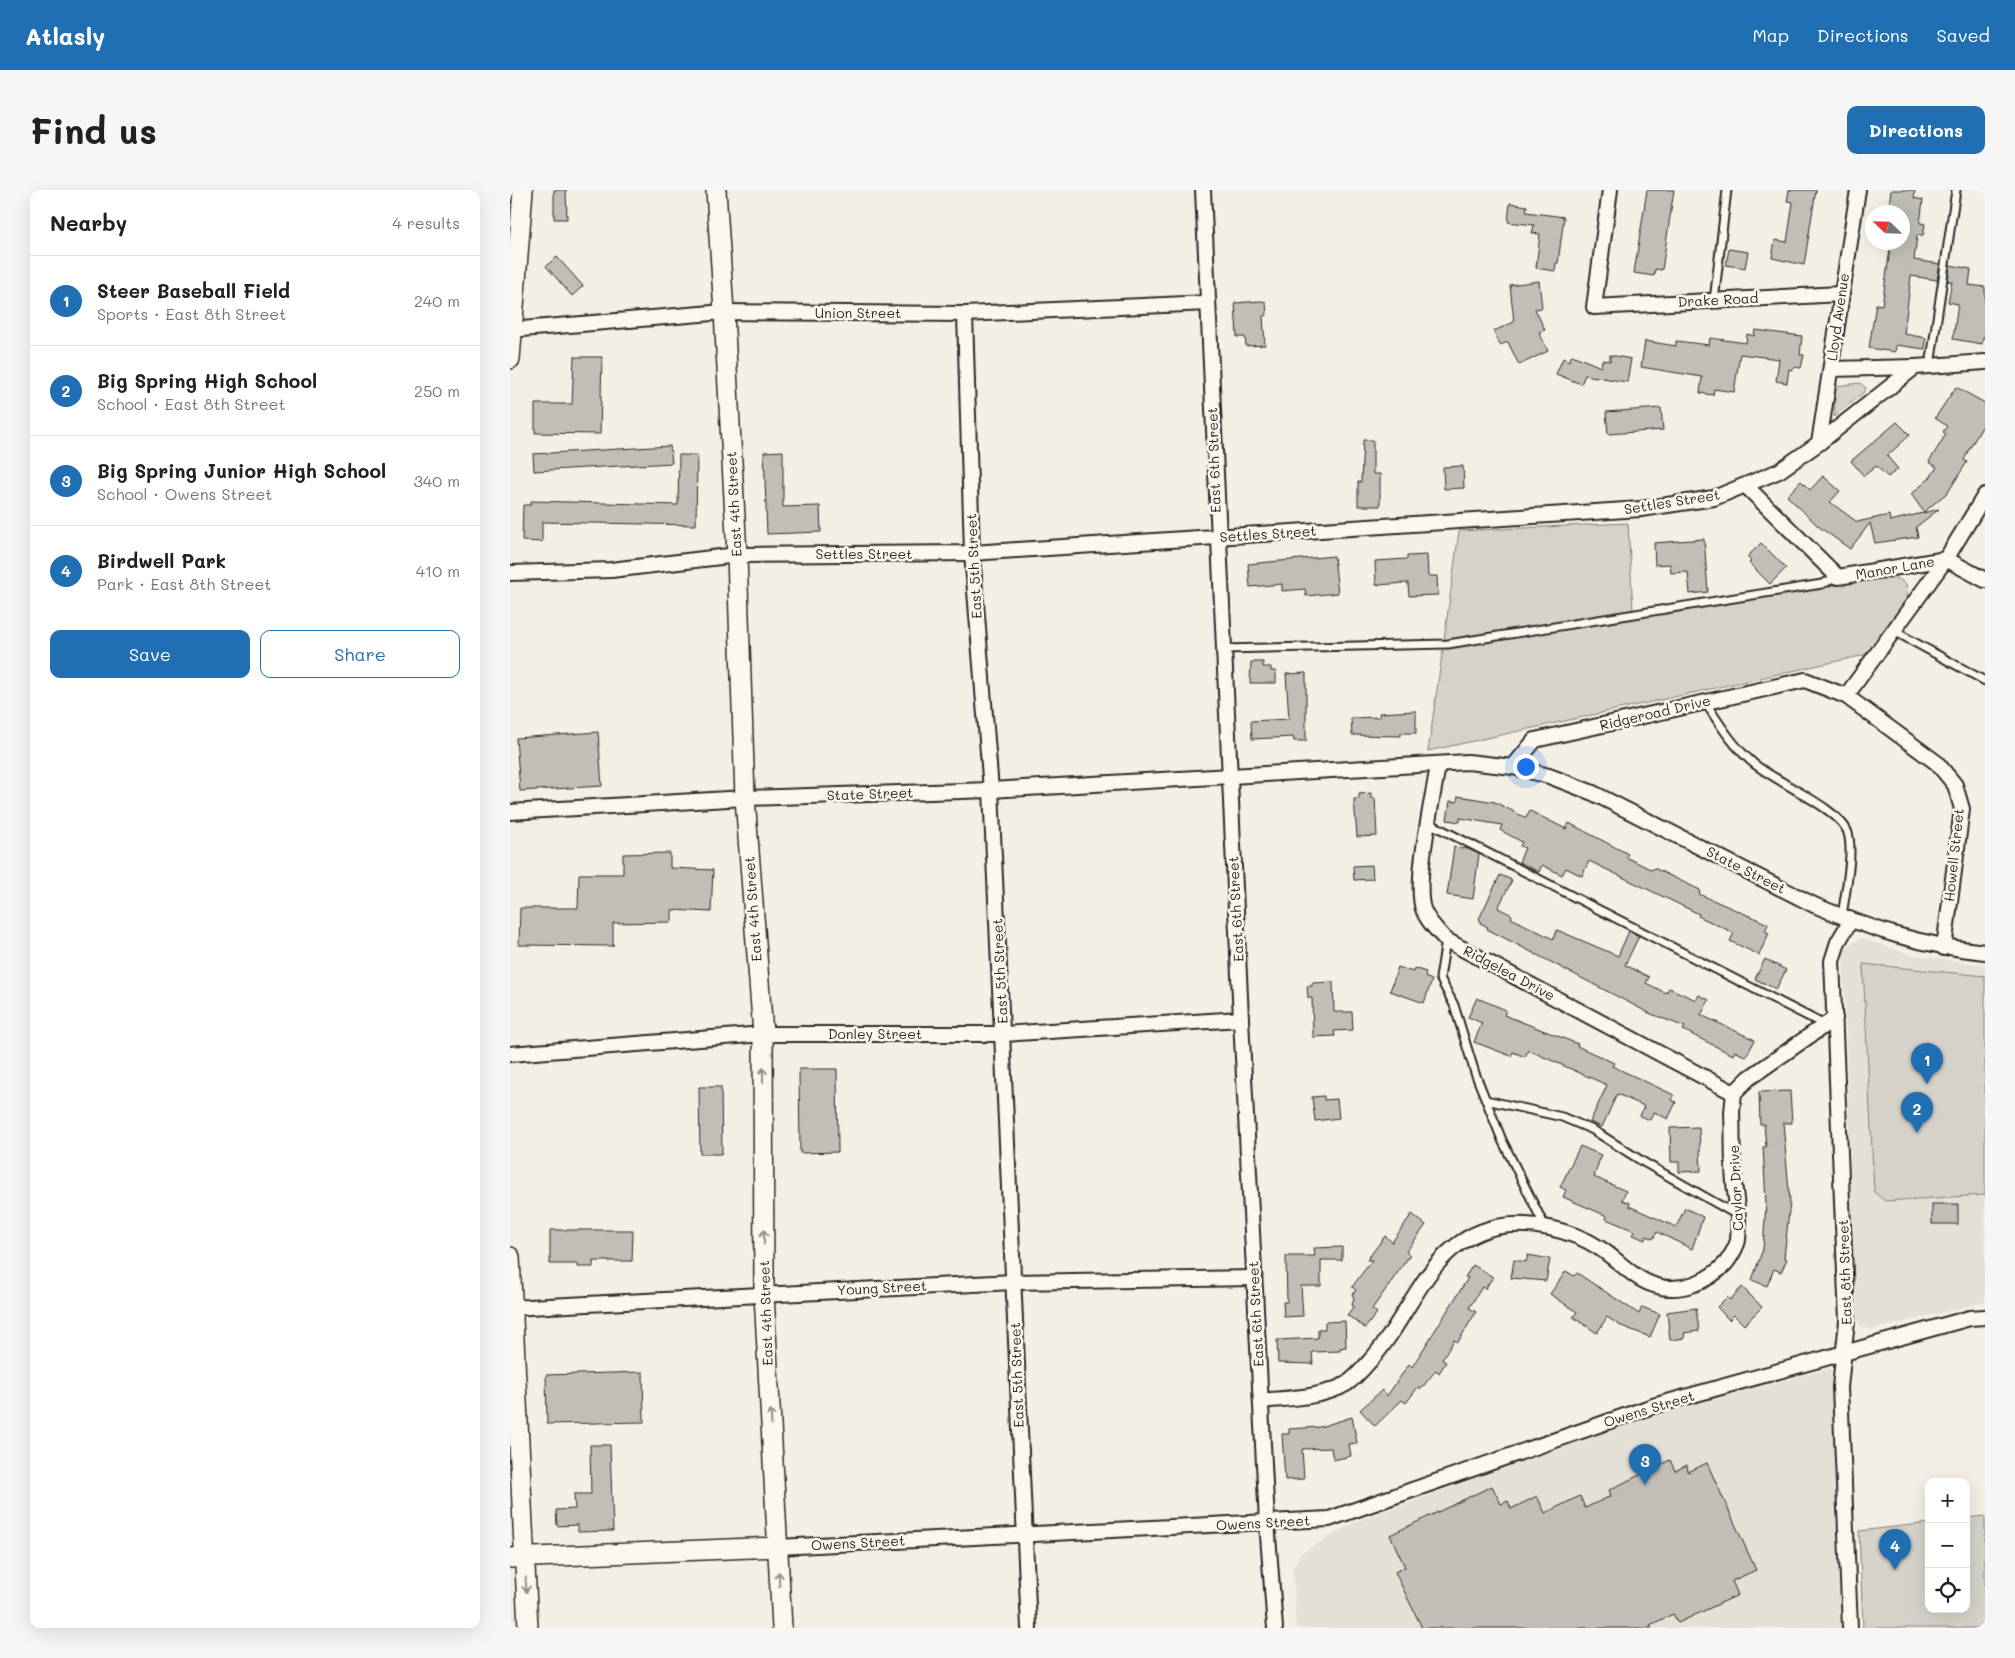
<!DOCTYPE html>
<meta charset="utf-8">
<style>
body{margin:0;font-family:Mali,sans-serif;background:#f6f6f6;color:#202124}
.controls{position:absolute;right:15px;bottom:15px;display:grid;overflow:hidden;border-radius:10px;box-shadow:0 5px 20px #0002}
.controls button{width:45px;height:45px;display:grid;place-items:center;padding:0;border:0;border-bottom:1px solid #e0e0e0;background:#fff;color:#202124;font:25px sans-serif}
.compass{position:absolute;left:1355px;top:15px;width:45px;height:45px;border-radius:50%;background:#fff;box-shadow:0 5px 20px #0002;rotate:293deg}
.you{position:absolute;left:1015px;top:576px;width:18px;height:18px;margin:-12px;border:4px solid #fff;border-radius:50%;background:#1a73e8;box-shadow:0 0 0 8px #1a73e833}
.badge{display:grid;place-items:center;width:32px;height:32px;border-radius:50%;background:#1f6fb2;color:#fff;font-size:16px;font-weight:700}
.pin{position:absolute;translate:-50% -41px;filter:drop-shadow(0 1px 2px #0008)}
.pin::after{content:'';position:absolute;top:26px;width:18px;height:15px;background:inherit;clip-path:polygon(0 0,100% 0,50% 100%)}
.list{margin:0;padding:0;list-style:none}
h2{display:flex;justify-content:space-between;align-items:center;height:65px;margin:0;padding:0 20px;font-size:21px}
h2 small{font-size:16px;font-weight:400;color:#757577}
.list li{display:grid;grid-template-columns:32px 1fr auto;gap:15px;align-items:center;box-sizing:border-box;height:90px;padding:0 20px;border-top:1px solid #e0e0e0}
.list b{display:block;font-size:19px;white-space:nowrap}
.list p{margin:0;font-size:16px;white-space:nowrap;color:#757577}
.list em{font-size:16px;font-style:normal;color:#757577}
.actions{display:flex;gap:10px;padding:15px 20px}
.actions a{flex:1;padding:11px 0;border:1px solid #1f6fb2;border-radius:10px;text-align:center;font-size:18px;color:#1f6fb2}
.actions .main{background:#1f6fb2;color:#fff}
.icon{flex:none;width:28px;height:28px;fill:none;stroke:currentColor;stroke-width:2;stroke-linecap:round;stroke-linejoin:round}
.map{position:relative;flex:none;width:1475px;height:1438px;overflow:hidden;border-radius:10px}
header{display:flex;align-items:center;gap:30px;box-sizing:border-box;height:70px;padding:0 25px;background:#1f6fb2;color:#fff}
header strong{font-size:24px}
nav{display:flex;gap:28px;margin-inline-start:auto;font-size:18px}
.intro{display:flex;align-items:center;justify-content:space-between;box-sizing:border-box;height:120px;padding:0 30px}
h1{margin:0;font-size:35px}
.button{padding:12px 22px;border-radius:10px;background:#1f6fb2;color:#fff;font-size:18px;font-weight:700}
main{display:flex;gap:30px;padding:0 30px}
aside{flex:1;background:#fff;border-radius:10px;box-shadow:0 5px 20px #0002}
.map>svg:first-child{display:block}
.built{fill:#e4e0d6}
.green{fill:#d5d2c9;stroke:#807e7a}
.building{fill:#c0beb6;stroke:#2b2b2b}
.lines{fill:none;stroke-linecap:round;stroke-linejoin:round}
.service-casing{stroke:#2b2b2b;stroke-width:11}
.minor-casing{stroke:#2b2b2b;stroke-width:18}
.secondary-casing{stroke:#2b2b2b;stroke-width:22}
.service{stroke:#fbf7ec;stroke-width:7}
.minor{stroke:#fbf7ec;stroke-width:14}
.secondary{stroke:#fbf7ec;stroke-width:19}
.oneway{stroke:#93918c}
.labels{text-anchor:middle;stroke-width:5;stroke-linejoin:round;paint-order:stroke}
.street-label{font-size:14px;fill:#2b2b2b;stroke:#fbf7ec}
</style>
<header>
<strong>Atlasly</strong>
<nav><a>Map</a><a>Directions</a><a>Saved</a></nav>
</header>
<div class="intro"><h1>Find us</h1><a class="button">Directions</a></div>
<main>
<aside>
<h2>Nearby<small>4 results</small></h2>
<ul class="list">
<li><span class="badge">1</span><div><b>Steer Baseball Field</b><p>Sports · East 8th Street</p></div><em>240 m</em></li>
<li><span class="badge">2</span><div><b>Big Spring High School</b><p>School · East 8th Street</p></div><em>250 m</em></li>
<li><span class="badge">3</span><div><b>Big Spring Junior High School</b><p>School · Owens Street</p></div><em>340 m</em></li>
<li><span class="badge">4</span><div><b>Birdwell Park</b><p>Park · East 8th Street</p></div><em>410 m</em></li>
</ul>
<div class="actions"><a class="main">Save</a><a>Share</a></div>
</aside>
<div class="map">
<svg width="1475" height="1438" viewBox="0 0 1475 1438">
<rect width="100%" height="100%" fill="#f3efe4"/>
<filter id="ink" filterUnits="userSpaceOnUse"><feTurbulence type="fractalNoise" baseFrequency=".02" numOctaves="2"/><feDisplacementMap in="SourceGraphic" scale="10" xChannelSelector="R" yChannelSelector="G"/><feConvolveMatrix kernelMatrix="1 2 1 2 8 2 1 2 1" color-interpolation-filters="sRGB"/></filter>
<g filter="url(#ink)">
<g class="built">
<polygon points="1351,748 1402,765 1475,775 1475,1112 1362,1140 1350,1136 1346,1129 1333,764 1339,755"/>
<polygon points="1321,1178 1330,1438 786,1438 783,1379 790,1364 845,1332 1123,1231"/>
</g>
<g class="green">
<polygon points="1350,193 1356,198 1354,202 1324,227 1326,196"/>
<polygon points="1118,333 1123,420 934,450 949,341"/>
<polygon points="1387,388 1396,394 1398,410 1355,465 918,561 933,458 1324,394"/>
<polygon points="1353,774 1475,786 1475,1005 1375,1011 1364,1002"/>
<polygon points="1475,1326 1475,1438 1353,1438 1349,1341 1419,1333 1419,1419 1456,1419 1456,1328"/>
</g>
<g class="building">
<polygon points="44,0 56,0 57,29 44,29"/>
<polygon points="1137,0 1164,0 1152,80 1145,79 1144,86 1124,83"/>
<polygon points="1279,0 1306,0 1294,75 1262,68 1265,50 1277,52 1283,12 1277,11"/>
<polygon points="1381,0 1405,0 1404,8 1413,10 1410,33 1415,34 1413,45 1407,45 1404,70 1430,74 1427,90 1401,86 1394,144 1416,148 1415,159 1386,155 1385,162 1359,158 1366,114 1372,115 1381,52 1392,52 1392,22 1382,22 1382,17 1379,16"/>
<polygon points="1000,13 1017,16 1016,22 1054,27 1048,73 1046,73 1045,81 1026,78 1030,44 1022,43 1024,35 998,32"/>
<polygon points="1219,59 1238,62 1235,78 1216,75"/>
<polygon points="47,67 73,96 62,106 36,76"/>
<polygon points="1440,75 1461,79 1459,95 1475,97 1475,148 1473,147 1472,154 1443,149 1448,114 1438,112 1442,92 1438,91"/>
<polygon points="1029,91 1032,118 1025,119 1035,140 1029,142 1038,161 1009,175 998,152 990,155 984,141 1004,132 1000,95"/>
<polygon points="751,111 756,112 757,125 753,126 755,155 736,156 735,147 727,147 725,113"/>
<polygon points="1245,140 1292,146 1290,165 1294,165 1291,178 1283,177 1282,180 1279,179 1277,193 1266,191 1269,169 1230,164 1224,202 1204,199 1203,205 1190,203 1192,187 1131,177 1135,151 1166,156 1166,151 1199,155 1200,148 1236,153 1237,144 1244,146"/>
<polygon points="1062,165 1091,177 1092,170 1100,171 1100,165 1121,169 1117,192 1075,185 1071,194 1046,184 1053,168 1059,171"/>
<polygon points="64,167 92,167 90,244 25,243 25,214 62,214"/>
<polygon points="1446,197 1475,213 1475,232 1458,261 1454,270 1457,272 1438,302 1414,322 1401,304 1420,288 1427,277 1419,272 1436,244 1433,242 1437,236 1425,228"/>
<polygon points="1151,218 1153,240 1098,244 1096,222"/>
<polygon points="1387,232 1400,245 1377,266 1388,279 1378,287 1366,276 1354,286 1341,271"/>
<polygon points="853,250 863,250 863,284 870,284 870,316 848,316 848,292 851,292"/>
<polygon points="160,256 162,273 24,281 23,264"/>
<polygon points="273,261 273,317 310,316 311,342 257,344 254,262"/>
<polygon points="169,265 187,265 186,335 32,332 32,352 12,351 13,315 21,315 21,311 168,315"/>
<polygon points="953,276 954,298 934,299 933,277"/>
<polygon points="1313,286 1330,301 1320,312 1347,332 1379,325 1380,331 1429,319 1406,337 1408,347 1365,353 1360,333 1340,359 1308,336 1277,306 1291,291 1300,300"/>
<polygon points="1194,349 1198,402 1180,404 1178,382 1161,383 1160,374 1145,375 1144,353"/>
<polygon points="1251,353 1276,378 1260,394 1239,373 1241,371 1237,367"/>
<polygon points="917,365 918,386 927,386 928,405 899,406 898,393 866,395 865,371 897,369 897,366"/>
<polygon points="824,366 828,403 796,406 795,399 772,401 772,394 740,397 738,374"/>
<polygon points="741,472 753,472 753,477 761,477 761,481 766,481 766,493 740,493"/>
<polygon points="796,483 796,551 784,551 783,547 742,549 741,531 779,529 776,484"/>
<polygon points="906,521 906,543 891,543 891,546 842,545 841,528 870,527 869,523"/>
<polygon points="88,542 92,596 10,601 6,548"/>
<polygon points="861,603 861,608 865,608 867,646 847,647 844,609 849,609 849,604"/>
<polygon points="948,606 985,612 1016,628 1020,621 1056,639 1059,633 1118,664 1116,667 1142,680 1144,678 1190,700 1189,704 1258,734 1255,741 1259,743 1249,765 1220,751 1224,743 1188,726 1189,724 1079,671 1072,686 1056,678 1052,685 1032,675 1029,682 1009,672 1015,658 1010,656 1012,652 990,640 992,635 950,628 950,632 937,630 940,611 947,612"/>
<polygon points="944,657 958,659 969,664 963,709 937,705"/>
<polygon points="160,663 160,678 203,680 201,722 162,720 162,732 103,733 103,756 9,755 10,718 68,718 69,684 113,684 113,664"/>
<polygon points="862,675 863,689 844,690 843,676"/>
<polygon points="990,685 1002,690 988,718 1002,725 1001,728 1043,749 1047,740 1108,766 1119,741 1129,746 1115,775 1139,787 1136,793 1156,803 1159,798 1186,810 1189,805 1199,810 1191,825 1245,850 1236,867 1225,861 1223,865 1173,840 1175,837 1139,823 977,739 978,737 970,733 971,731 969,729"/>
<polygon points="1255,769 1276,780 1266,799 1245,789"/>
<polygon points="888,777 903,782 904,778 916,782 915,787 922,790 914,813 880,801"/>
<polygon points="823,792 824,822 842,822 843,840 824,841 825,846 803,847 802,808 798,808 797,796 802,796 802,793"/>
<polygon points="967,808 996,820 994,825 1068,854 1067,856 1104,873 1102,876 1164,905 1162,910 1166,912 1158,929 1144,922 1140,930 1130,926 1134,916 1107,904 1092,937 1080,932 1097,895 1018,860 1015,867 1003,862 1001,866 964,852 972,833 958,827"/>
<polygon points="289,879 327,879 328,962 290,963"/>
<polygon points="189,897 211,897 212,964 190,964"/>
<polygon points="1280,901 1282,933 1273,933 1280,1012 1274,1068 1277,1069 1271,1082 1264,1079 1257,1096 1242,1090 1253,1059 1256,1013 1253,957 1256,957 1254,934 1250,934 1249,902"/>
<polygon points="814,906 814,910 827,909 829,928 805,931 802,907"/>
<polygon points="1189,937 1191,981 1169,982 1169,972 1161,972 1160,938"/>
<polygon points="1070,956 1091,965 1084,987 1116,1001 1112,1010 1120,1013 1119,1016 1166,1037 1175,1018 1193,1027 1182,1059 1147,1042 1143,1049 1137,1046 1135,1050 1123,1045 1125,1041 1096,1029 1097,1026 1053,1007 1056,1000 1050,997"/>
<rect x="1422" y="1014" width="26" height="20"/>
<polygon points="902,1024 916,1035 896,1062 900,1065 862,1119 867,1123 855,1138 837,1125 844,1116 842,1115 844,1107 842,1105 846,1100 842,1097 862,1070 857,1070 875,1046 882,1052"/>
<polygon points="40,1040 123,1040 122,1071 83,1071 83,1077 68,1077 68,1074 40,1074"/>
<polygon points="832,1057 832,1070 811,1070 811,1096 791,1096 793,1126 774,1127 773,1112 777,1112 776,1066 805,1066 804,1058"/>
<polygon points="1018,1065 1040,1069 1036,1091 1001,1088 1004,1070 1016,1072"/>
<polygon points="963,1075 983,1087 975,1099 972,1097 959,1118 966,1122 948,1152 944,1150 932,1170 936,1172 929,1183 926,1180 911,1199 908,1197 896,1213 892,1210 865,1236 850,1220 872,1200 877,1206 899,1174 902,1177 958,1088 955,1087"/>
<polygon points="1056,1081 1064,1086 1067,1083 1129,1124 1132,1117 1150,1124 1140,1147 1109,1135 1097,1127 1087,1143 1063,1127 1067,1122 1040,1104"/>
<polygon points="1232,1097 1252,1117 1234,1135 1224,1125 1219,1130 1207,1117 1217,1107 1220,1110"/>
<polygon points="1186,1118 1189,1141 1174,1143 1175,1148 1160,1150 1157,1122"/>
<polygon points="835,1131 836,1157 830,1158 830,1161 802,1162 803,1174 768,1173 767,1150 808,1148 808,1139 815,1139 815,1132"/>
<polygon points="133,1182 134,1232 37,1234 36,1185"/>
<polygon points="842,1227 847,1253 839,1254 841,1266 823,1270 821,1258 792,1259 794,1289 775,1290 772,1244 779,1244 779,1239 810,1237"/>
<polygon points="80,1255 100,1255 103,1341 68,1342 68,1335 47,1336 46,1320 65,1319 64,1304 81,1304"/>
<polygon points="1160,1270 1165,1281 1177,1275 1178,1282 1197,1273 1246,1380 1222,1391 1228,1405 1168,1433 1163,1424 1140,1435 1142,1438 912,1438 885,1382 895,1377 880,1345 982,1296 991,1314 998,1311 1001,1319 1027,1306 1035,1323 1070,1306 1075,1318 1101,1306 1099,1300"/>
</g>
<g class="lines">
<defs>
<g id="service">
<polyline points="1204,111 1217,0"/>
<polyline points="1420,176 1446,0"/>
<polyline points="1384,441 1475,491"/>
<polyline points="713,459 938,454 1312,394 1328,387"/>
<path d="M1195 512C1209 533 1222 555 1242 572 1263 591 1330 618 1338 643 1344 664 1335 704 1332 726"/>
<polyline points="919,633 1315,835"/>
<polyline points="936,750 930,788 944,815 965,883 992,950 1035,1037"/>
<polyline points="976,910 1052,927 1083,940 1135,973 1227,1025"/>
</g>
<g id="minor">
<polyline points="693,0 731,829 757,1332 765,1438"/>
<polyline points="1100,0 1084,117 1331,104"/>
<polyline points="455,124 462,363 481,600 519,1438"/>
<polyline points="0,140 214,122 455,124 698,113"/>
<polyline points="1321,179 1405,177"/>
<polyline points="1309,253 1348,0"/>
<polyline points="1236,296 1328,387 1436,369 1475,390"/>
<polyline points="0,383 101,380 227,365 462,363 1131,319 1204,308 1269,281 1309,253 1405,177 1475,172"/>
<polyline points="1336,506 1436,369 1475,305"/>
<path d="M928 575C923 608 904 691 913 719 917 731 928 741 936 750L1224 903"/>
<path d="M1003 577 1039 586 1083 603 1304 715C1364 740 1409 755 1475 762"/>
<polyline points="0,622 235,608 481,600 958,572 1003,577 1025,550 1295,490 1336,506 1427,573 1445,595 1452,619 1434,758"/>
<polyline points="0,864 253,844 493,844 731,829"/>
<polyline points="0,1118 503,1092 744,1088"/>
<path d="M751 1211C779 1208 812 1208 836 1194 844 1189 852 1180 858 1173 902 1127 916 1053 986 1037 1019 1030 1063 1040 1091 1059 1108 1070 1124 1089 1144 1095 1169 1104 1198 1092 1216 1073 1220 1068 1227 1056 1228 1050 1230 1032 1226 1011 1224 993 1222 970 1223 945 1222 922L1224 903 1239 888 1325 828"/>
<polyline points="268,1357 819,1329 1143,1216 1460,1128 1475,1127"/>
<polyline points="1340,1438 1330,1197 1337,1131 1322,771 1328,752 1341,730"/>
</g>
<g id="secondary">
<polyline points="206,0 214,122 227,365 235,608 253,844 254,1104 272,1438"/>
<polyline points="0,169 13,0"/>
<polyline points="0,1067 18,1438"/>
<polyline points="0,1368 268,1357"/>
</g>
</defs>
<use href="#service" class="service-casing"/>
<use href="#minor" class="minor-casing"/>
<use href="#secondary" class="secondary-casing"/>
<use href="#service" class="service"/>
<use href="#minor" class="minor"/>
<use href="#secondary" class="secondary"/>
</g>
<defs><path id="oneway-shaft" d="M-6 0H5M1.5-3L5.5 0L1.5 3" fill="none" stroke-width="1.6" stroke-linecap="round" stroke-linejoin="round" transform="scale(1.25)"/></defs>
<g class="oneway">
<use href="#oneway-shaft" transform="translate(253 885) rotate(-90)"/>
<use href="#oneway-shaft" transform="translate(254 1047) rotate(-90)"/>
<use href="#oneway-shaft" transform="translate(261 1227) rotate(-93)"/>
<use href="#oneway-shaft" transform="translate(269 1389) rotate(-93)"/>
<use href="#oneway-shaft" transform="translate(16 1395) rotate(87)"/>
</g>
</g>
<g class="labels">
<g class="street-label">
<text transform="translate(1208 110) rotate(-3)" y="5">Drake Road</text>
<text x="348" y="128">Union Street</text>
<text transform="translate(1328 127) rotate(-82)" y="5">Lloyd Avenue</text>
<text transform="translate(704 270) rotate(-92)" y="5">East 6th Street</text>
<text transform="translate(1162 312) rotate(-9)" y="5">Settles Street</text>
<text transform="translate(224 314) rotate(-93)" y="5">East 4th Street</text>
<text transform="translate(758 344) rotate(-4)" y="5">Settles Street</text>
<text x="354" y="369">Settles Street</text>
<text transform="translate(464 376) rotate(-93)" y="5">East 5th Street</text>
<text transform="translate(1385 378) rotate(-10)" y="5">Manor Lane</text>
<text transform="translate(1145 523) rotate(-13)" y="5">Ridgeroad Drive</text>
<text transform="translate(360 604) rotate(-2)" y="5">State Street</text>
<text transform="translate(1444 665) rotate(-84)" y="5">Howell Street</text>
<text transform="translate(1236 680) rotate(27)" y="5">State Street</text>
<text transform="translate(243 719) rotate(-94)" y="5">East 4th Street</text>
<text transform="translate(726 719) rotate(-93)" y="5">East 6th Street</text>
<text transform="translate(490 781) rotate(-93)" y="5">East 5th Street</text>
<text transform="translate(999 783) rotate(28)" y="5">Ridgelea Drive</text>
<text x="365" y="849">Donley Street</text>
<text transform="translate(1226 998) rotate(-93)" y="5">Caylor Drive</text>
<text transform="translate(1335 1082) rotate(-92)" y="5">East 8th Street</text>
<text transform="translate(372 1098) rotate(-3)" y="5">Young Street</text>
<text transform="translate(256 1123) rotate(-92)" y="5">East 4th Street</text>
<text transform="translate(746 1124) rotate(-93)" y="5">East 6th Street</text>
<text transform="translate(507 1185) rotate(-92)" y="5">East 5th Street</text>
<text transform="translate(1139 1219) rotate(-17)" y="5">Owens Street</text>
<text transform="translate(753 1333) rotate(-3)" y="5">Owens Street</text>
<text transform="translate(348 1353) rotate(-3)" y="5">Owens Street</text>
</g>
</g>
</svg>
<div class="controls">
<button>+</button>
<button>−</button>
<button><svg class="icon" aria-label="locate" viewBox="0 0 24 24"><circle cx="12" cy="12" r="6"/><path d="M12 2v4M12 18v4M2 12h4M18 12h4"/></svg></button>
</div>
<svg class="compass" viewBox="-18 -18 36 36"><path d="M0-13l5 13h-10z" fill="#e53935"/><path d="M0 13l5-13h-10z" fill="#757577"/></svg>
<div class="you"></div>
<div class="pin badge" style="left:1417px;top:894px">1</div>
<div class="pin badge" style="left:1407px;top:943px">2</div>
<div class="pin badge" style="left:1135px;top:1295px">3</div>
<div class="pin badge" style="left:1385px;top:1380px">4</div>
</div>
</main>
